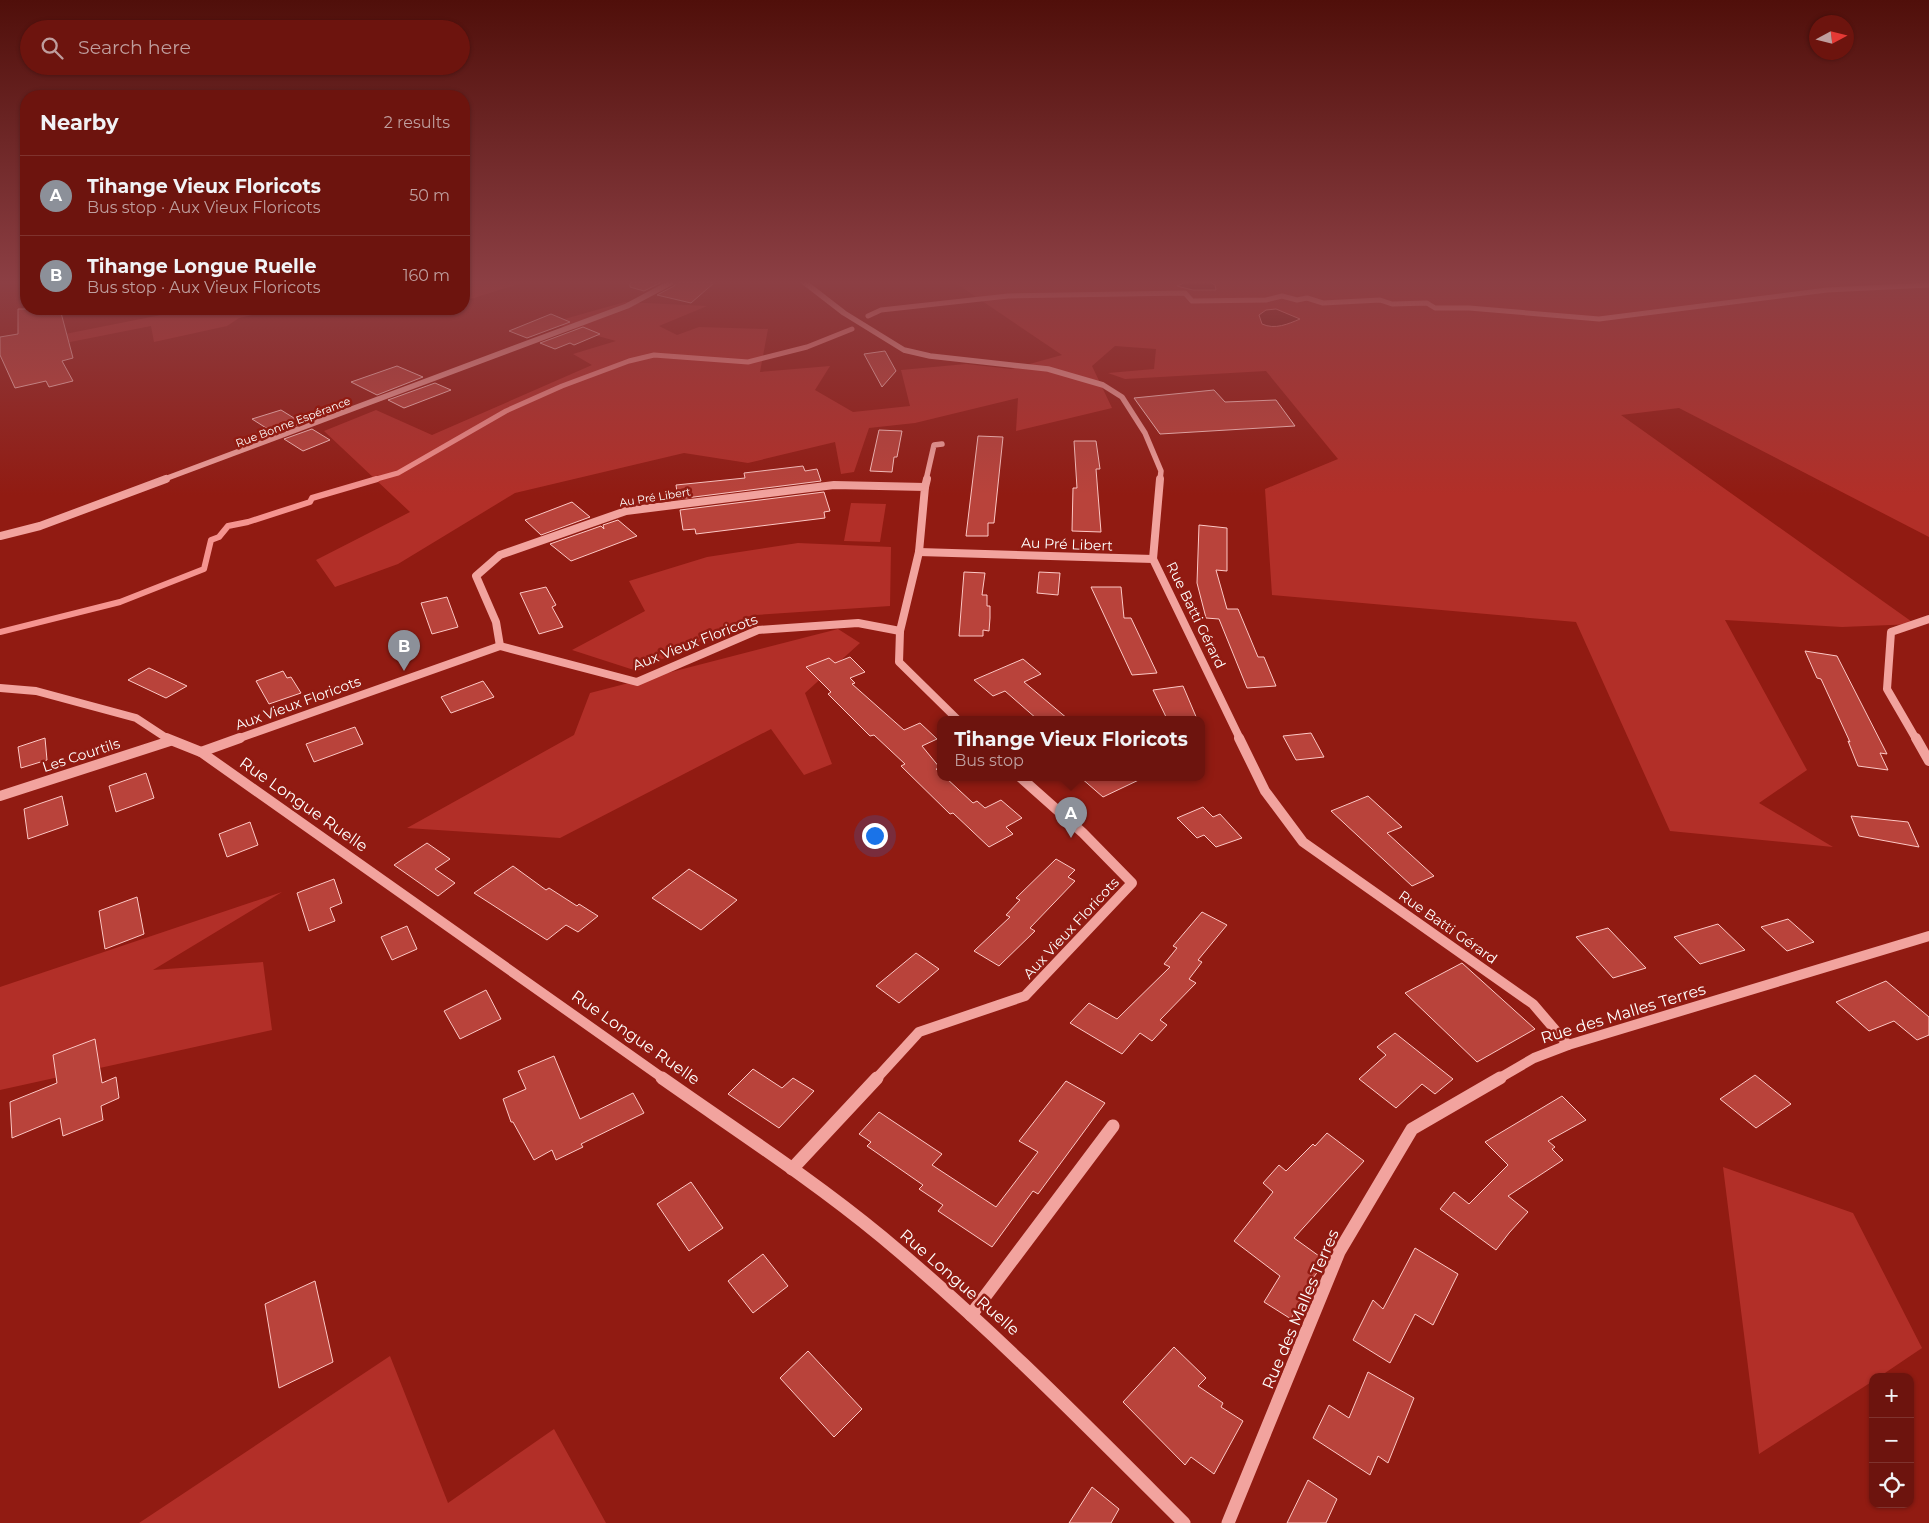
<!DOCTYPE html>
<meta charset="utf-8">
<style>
body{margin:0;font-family:Montserrat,sans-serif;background:#721d17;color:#f1f3f6}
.controls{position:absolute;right:15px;bottom:15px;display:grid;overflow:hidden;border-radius:10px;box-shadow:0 1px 4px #0004}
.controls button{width:45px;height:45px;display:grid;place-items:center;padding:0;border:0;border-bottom:1px solid #7f332e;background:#6d140e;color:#f1f3f6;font:25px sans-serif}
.compass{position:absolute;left:1809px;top:15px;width:45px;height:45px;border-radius:50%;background:#6d140e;box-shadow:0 1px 4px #0004;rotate:83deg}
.you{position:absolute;left:874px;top:835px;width:18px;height:18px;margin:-12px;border:4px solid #fff;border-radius:50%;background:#1a73e8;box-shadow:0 0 0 8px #1a73e833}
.badge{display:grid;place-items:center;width:32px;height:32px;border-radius:50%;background:#8c9099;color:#fff;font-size:16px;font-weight:700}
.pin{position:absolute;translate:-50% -41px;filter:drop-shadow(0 1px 2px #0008)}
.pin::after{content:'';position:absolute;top:26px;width:18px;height:15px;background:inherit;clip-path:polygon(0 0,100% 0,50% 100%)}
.popup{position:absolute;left:937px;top:716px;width:268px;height:65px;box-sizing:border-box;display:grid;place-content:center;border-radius:10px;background:#6d140e;filter:drop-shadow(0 1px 4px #0005);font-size:16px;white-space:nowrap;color:#bf9e9e}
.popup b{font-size:19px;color:#f1f3f6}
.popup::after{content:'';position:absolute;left:50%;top:100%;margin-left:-10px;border:10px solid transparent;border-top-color:#6d140e}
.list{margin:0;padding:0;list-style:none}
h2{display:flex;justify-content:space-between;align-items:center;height:65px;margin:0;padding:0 20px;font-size:21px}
h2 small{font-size:16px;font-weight:400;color:#bf9e9e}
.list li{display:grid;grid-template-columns:32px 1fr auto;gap:15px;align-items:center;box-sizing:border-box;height:80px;padding:0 20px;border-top:1px solid #7f332e}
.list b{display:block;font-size:19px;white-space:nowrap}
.list p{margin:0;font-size:16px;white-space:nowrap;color:#bf9e9e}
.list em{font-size:16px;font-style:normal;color:#bf9e9e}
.icon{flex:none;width:28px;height:28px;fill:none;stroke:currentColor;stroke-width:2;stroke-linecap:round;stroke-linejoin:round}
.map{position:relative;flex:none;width:1929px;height:1523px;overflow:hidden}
.search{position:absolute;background:#6d140e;box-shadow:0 1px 4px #0004;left:20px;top:20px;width:450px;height:55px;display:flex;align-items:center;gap:12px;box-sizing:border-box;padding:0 18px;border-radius:28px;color:#bf9e9e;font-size:19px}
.panel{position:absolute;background:#6d140e;box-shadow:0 1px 4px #0004;left:20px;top:90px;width:450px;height:225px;border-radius:20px}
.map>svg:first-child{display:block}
.green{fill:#b22f28}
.water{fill:#6d130b;stroke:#f59490}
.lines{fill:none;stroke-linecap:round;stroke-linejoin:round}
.stream-far1{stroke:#f59490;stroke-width:5}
.stream{stroke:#f59490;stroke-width:6}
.building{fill:#b9433b;stroke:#fdc8c5}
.minor-far3{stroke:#f2a39e;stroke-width:5.5}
.minor-far2{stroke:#f2a39e;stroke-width:8}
.minor-far1{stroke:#f2a39e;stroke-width:10}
.minor{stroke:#f2a39e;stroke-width:13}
.labels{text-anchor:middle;stroke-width:5;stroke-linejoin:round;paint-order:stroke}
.far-street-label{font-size:11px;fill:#fff;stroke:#911b12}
.street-label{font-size:14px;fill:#fff;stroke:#911b12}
.near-street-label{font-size:16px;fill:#fff;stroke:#911b12}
</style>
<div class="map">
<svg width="1929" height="1523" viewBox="0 0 1929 1523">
<rect width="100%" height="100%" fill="#911b12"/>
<g class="green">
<polygon points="464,282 525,282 464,301"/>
<polygon points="954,282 1186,282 1178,286 1215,285 1210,282 1929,282 1929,537 1679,408 1621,415 1915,624 1842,627 1725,620 1807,770 1759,803 1833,847 1670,831 1576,622 1272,595 1265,489 1338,459 1266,371 1125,379 1108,373 1154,369 1156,349 1115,346 1092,366 1112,408 1016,431 1018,398 915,423 869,428 854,472 841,474 835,442 748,463 684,453 515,493 398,564 335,587 316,560 410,512 324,431 376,410 432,435 592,365 573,354 616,341 550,323 625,302 707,306 659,326 677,335 699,327 768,329 760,372 830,366 815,390 853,412 910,406 901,370 966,364 1011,369 1062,355"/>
<polygon points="176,309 280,309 239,318 227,326 154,342 151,326 55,345 60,335 176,312"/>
<polygon points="851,503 886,504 880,542 844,541"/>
<polygon points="798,543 891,547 890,606 756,615 637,671 572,650 645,611 629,581 707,557"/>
<polygon points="838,629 860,643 805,693 832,764 804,775 771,729 560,838 407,828 574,735 590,693"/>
<polygon points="282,892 153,970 263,962 272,1030 0,1090 0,987"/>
<polygon points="1723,1167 1853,1213 1922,1348 1879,1377 1873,1377 1873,1381 1759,1454"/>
<polygon points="390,1356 448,1503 554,1429 606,1523 139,1523"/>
</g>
<g class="water">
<polygon points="1186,282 1210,282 1215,285 1216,290 1193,290 1177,286"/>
<path d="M1276 309 1300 319C1288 324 1275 330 1262 324L1259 315 1266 310Z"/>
</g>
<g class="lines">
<g class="stream-far1">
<polyline points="868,316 881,310 1008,296 1185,293 1192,301 1266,300 1282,296 1297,300 1307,298 1323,303 1380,300 1392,304 1427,303 1435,308 1469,308 1599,319 1827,290 1929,285"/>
<polyline points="373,480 398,473 506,411 562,386 629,361 654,355 748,362 807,347 852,329"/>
</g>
<polyline class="stream" points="0,632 120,602 204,569 211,540 219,537 228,526 248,522 310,502 312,498 377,479"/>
</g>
<g class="building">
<polygon points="630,282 662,282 644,291 630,287"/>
<polygon points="677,282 715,282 691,303 657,295 674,286"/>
<polygon points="18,309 60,309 73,358 62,361 73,381 49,387 46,381 15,388 0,355 0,337 18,334"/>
<polygon points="551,314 570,322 527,338 509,331"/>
<polygon points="583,327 600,334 574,345 570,343 555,349 540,343"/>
<polygon points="885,351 896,371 882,387 864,354"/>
<polygon points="397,366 423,377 377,395 351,382"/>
<polygon points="435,383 451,390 404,408 388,400"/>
<polygon points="1214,390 1225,402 1276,400 1295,426 1160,434 1134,398"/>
<polygon points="281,410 302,423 274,433 252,419"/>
<polygon points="312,429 330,440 303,451 284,439"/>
<polygon points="879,430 902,431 897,457 894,457 892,472 870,471"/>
<polygon points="978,436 1003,437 994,523 988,523 988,536 966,536"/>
<polygon points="1074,441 1096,441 1100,469 1096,469 1101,532 1072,531 1073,488 1077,488"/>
<polygon points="803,466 805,471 817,469 821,481 678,499 676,485 745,478 744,473"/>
<polygon points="824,492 830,511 824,512 825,518 696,534 695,529 683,530 680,510"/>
<polygon points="572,502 590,517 541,535 525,520"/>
<polygon points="618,520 637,536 571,561 550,544 601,526 604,529 603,525"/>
<polygon points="1199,525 1227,528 1227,571 1216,570 1227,609 1238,609 1258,657 1264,657 1276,686 1247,688 1219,619 1206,618 1197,583"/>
<polygon points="964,572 985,573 982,595 987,595 987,606 990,606 990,618 989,631 983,630 983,636 959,636"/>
<polygon points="1039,572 1060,573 1058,595 1037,593"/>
<polygon points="546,587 556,605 552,607 563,627 539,634 520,593"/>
<polygon points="1091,587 1121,587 1124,618 1131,618 1157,673 1132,675"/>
<polygon points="447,597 458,627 432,634 421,603"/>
<polygon points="1805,651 1837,656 1887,754 1880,753 1888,770 1858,766 1848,741 1850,742 1821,679 1817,678"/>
<polygon points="850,657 865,672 850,678 855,683 852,684 904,730 920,723 937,739 922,746 940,768 936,769 941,773 941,777 945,777 973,803 977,801 985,808 1001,800 1022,818 1006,827 1013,834 989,847 953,813 950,814 901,766 905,764 874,735 870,736 828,694 831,692 806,667 829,658 835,663"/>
<polygon points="1023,659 1041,674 1024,682 1068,719 1037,719 1005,691 993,696 974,680"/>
<polygon points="149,668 164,675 187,686 166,698 128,680"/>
<polygon points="283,671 287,678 291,677 301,693 269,704 256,681"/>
<polygon points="483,681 494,697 451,713 441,697"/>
<polygon points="1183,686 1197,719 1167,719 1153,690"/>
<polygon points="355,727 363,744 314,762 306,744"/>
<polygon points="1311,733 1324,757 1296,760 1283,736"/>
<polygon points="45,738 47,760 21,768 18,747"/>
<polygon points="146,773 154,798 116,812 109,786"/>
<polygon points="1080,777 1145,777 1103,797"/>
<polygon points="62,796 68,825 28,839 24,809"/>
<polygon points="1368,796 1402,827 1387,833 1434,876 1412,886 1331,811"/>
<polygon points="1203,807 1213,817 1220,814 1242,838 1216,847 1204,835 1197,838 1177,818"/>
<polygon points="1851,816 1908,822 1919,847 1859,836"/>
<polygon points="250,822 258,845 227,857 219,834"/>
<polygon points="427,843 450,859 435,869 455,883 438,896 394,865"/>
<polygon points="1056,859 1075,870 1068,877 1075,881 1030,928 1035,931 999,966 974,951 1010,917 1006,915 1020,900 1016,898"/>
<polygon points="513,866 546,890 549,888 577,906 579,904 598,916 578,932 566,925 547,940 474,893"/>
<polygon points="689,869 737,900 701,930 652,898"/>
<polygon points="334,879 342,903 330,908 335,921 309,931 297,893"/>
<polygon points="137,897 144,934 105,949 99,911"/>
<polygon points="1202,912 1227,925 1198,960 1202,962 1189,979 1196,983 1160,1020 1167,1025 1152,1041 1140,1033 1122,1054 1070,1023 1089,1003 1117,1019 1170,967 1164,964 1177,948 1173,946"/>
<polygon points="1788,919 1814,942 1787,951 1761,927"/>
<polygon points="1718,924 1745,950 1700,964 1674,937"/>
<polygon points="407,926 417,949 392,960 381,937"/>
<polygon points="1608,928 1646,968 1613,978 1576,937"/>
<polygon points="916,953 939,969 899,1003 876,986"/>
<polygon points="1462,963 1535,1029 1477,1062 1405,993"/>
<polygon points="1886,981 1929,1017 1929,1035 1917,1040 1894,1021 1869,1031 1836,1002"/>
<polygon points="486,990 501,1019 460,1039 444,1011"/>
<polygon points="1395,1033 1453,1079 1435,1094 1422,1084 1396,1108 1359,1079 1386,1055 1377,1047"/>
<polygon points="95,1039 102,1083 116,1077 119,1098 101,1106 103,1120 63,1136 60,1118 12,1138 10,1102 57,1083 53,1055"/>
<polygon points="554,1056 580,1119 633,1093 644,1113 581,1144 583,1147 556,1160 552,1150 534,1160 513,1122 511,1122 503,1099 526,1089 518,1071"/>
<polygon points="753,1069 782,1088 793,1078 814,1091 779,1128 728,1094"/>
<polygon points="1755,1075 1791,1104 1756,1128 1720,1099"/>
<polygon points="1066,1081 1105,1103 1038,1194 1033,1191 992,1247 938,1211 943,1205 919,1189 923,1185 867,1146 871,1142 859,1134 879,1112 942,1154 932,1165 996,1207 1038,1152 1019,1141"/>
<polygon points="1562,1096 1586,1120 1548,1141 1555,1147 1552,1149 1563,1160 1508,1196 1528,1212 1509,1233 1496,1250 1440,1209 1454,1192 1469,1204 1508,1165 1485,1142"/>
<polygon points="1327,1133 1364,1161 1294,1238 1326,1261 1313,1278 1291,1319 1264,1302 1280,1276 1234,1241 1273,1192 1263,1183 1279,1165 1286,1171 1313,1144 1315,1146"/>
<polygon points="691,1182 723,1228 689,1251 657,1204"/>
<polygon points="1415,1248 1458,1274 1433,1325 1415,1314 1390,1363 1353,1340 1373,1300 1383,1309"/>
<polygon points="763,1254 788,1286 753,1313 728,1281"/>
<polygon points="315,1281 333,1362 279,1388 265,1304"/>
<polygon points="1174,1347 1206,1378 1198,1386 1223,1403 1221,1407 1243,1421 1214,1474 1191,1457 1185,1465 1123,1402"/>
<polygon points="808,1351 862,1409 834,1437 780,1378"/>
<polygon points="1368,1372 1414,1398 1388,1463 1378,1456 1370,1475 1313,1438 1329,1405 1349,1418"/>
<polygon points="1308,1480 1337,1499 1326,1523 1287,1523"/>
<polygon points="1092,1487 1119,1509 1111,1523 1069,1523"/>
</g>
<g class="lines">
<g class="minor-far3">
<polyline points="804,282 844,313 904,350 930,356 1048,369 1103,385 1122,397 1145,433 1161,471 1160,480"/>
<polyline points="162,480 627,306 672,282"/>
<polyline points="926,480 934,445 942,444"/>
</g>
<g class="minor-far2">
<polyline points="1160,479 1153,559 1240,739"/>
<polyline points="925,487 927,479"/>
<polyline points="0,536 40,526 166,479"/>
<polyline points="919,552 1153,559"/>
<polyline points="500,646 496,622 476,576 500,555 626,511 834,485 925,487 919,552 900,631 899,662 957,719"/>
<polyline points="0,688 36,691 136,718 168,739"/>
<polyline points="237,739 500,646 637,682 758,630 858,623 900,631"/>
<polyline points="1916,739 1887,689 1891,632 1929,619"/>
</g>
<g class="minor-far1">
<polyline points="166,738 201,752 664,1079"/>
<polyline points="1239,738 1265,791 1303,842 1533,1004 1568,1045"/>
<polyline points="1916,738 1929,761"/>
<polyline points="201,752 240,738"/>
<polyline points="0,796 170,741"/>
<polyline points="876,1079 919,1032 1025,996 1132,883 1083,833 1020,777"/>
<polyline points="1498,1079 1534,1058 1568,1045 1929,936"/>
</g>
<g class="minor">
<path d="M662 1078C736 1130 813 1180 882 1237 989 1326 1086 1425 1184 1523"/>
<polyline points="792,1169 877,1078"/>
<polyline points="971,1315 1113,1126"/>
<polyline points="1228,1523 1339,1252 1412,1129 1500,1078"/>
</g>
</g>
<linearGradient id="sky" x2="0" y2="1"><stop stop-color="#500f0a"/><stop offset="0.57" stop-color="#8c3f44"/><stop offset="1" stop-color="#8c3f44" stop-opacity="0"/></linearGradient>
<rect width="1929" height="495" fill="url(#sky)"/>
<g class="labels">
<g class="far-street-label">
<text transform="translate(293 422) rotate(-21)" y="4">Rue Bonne Espérance</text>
<text transform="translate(655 497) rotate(-9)" y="4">Au Pré Libert</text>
</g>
<g class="street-label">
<text transform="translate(1067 544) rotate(2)" y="5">Au Pré Libert</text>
<text transform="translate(1196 615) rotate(64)" y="5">Rue Batti Gérard</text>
<text transform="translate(695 642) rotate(-21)" y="5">Aux Vieux Floricots</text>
<text transform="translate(298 703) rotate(-20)" y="5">Aux Vieux Floricots</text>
<text transform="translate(81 755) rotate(-18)" y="5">Les Courtils</text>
<text transform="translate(1448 927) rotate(35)" y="5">Rue Batti Gérard</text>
<text transform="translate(1071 928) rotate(-47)" y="5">Aux Vieux Floricots</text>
</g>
<g class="near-street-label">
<text transform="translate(304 804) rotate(35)" y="6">Rue Longue Ruelle</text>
<text transform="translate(1623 1013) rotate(-17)" y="6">Rue des Malles Terres</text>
<text transform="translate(636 1037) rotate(35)" y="6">Rue Longue Ruelle</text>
<text transform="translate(960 1282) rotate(41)" y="6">Rue Longue Ruelle</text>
<text transform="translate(1300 1309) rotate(-67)" y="6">Rue des Malles Terres</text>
</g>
</g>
</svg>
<div class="controls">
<button>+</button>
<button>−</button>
<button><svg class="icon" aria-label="locate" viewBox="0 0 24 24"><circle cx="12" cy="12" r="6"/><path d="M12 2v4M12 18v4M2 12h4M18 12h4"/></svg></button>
</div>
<svg class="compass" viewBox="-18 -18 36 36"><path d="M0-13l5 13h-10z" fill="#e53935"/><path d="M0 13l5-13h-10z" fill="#bf9e9e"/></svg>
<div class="you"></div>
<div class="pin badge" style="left:1071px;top:838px">A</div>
<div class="popup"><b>Tihange Vieux Floricots</b>Bus stop</div>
<div class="pin badge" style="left:404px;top:671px">B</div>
<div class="search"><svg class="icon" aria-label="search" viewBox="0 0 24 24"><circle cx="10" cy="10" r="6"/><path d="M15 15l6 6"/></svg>Search here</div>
<section class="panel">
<h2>Nearby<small>2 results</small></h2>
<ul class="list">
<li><span class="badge">A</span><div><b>Tihange Vieux Floricots</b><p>Bus stop · Aux Vieux Floricots</p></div><em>50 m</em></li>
<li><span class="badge">B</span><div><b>Tihange Longue Ruelle</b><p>Bus stop · Aux Vieux Floricots</p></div><em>160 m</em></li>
</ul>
</section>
</div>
